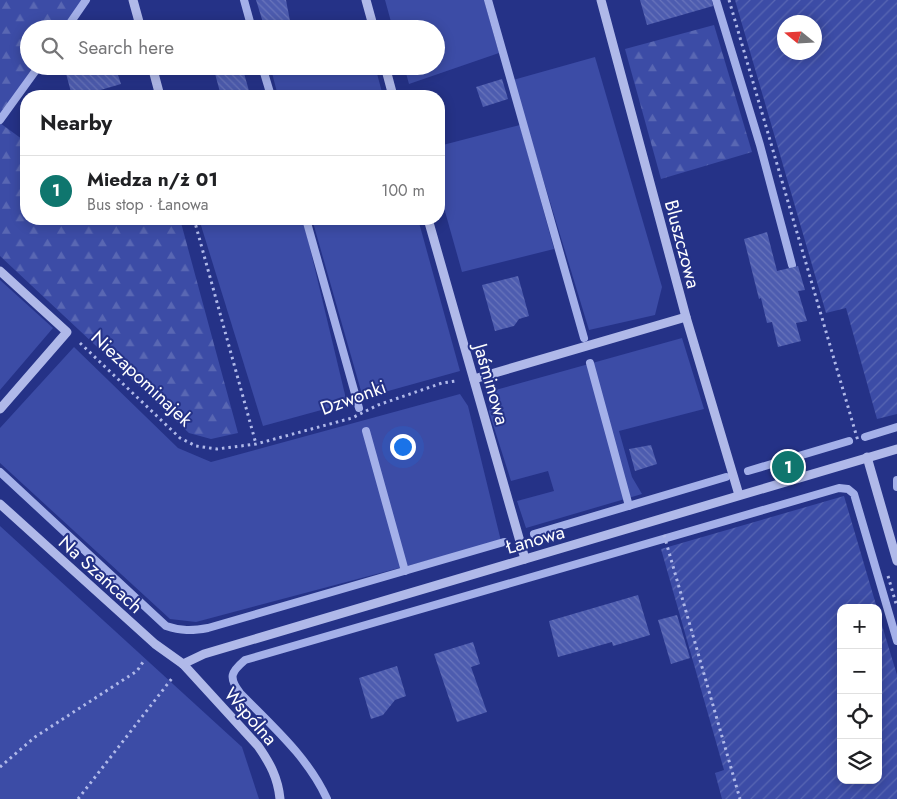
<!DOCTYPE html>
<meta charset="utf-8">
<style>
body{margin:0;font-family:Jost,sans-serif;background:#f6f6f6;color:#202124}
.controls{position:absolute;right:15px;bottom:15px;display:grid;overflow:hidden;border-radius:10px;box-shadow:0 2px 12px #0003}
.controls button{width:45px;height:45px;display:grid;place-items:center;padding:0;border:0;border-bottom:1px solid #e0e0e0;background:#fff;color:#202124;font:25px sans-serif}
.compass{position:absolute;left:777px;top:15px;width:45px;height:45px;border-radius:50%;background:#fff;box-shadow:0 2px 12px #0003;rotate:288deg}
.you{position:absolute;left:402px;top:446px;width:18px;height:18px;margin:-12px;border:4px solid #fff;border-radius:50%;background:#1a73e8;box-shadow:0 0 0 8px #1a73e833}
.badge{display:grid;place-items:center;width:32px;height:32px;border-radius:50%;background:#0f766e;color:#fff;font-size:16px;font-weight:700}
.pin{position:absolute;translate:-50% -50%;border:2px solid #fff;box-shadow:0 1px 5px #0006}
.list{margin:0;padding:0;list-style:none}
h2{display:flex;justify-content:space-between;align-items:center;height:65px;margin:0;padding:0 20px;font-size:21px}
h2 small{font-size:16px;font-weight:400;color:#757577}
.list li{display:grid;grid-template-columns:32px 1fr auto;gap:15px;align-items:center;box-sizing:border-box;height:70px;padding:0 20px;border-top:1px solid #e0e0e0}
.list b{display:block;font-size:19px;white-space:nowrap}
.list p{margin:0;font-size:16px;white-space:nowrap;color:#757577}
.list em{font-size:16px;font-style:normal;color:#757577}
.icon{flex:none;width:28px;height:28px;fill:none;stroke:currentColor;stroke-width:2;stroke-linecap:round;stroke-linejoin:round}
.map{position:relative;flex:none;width:897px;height:799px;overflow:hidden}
.search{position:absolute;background:#fff;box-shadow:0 2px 12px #0003;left:20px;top:20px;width:425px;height:55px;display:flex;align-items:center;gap:12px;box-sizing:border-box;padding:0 18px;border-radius:28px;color:#757577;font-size:19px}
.panel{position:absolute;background:#fff;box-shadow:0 2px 12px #0003;left:20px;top:90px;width:425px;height:135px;border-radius:20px}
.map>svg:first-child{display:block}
.grass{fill:#3c4ca6}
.forest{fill:url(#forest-firs)}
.garden{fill:url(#garden-furrows);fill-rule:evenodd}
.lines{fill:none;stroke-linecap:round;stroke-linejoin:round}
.stream{stroke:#a4b0e9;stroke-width:8}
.building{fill:url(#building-back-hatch)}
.path{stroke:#b0b9e9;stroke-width:3;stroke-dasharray:2.5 4;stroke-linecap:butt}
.minor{stroke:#b0b9e9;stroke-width:9}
.labels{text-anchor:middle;stroke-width:4;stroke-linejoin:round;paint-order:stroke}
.street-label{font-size:19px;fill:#fff;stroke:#253287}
</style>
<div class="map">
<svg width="897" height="799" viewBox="0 0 897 799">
<defs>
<pattern id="forest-firs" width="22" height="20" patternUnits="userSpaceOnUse" patternTransform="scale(1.25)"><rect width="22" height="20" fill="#3c4ca6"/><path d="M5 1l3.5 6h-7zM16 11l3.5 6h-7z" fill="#5967b3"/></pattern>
<pattern id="garden-furrows" width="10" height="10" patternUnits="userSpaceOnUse" patternTransform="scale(1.25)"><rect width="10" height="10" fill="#3c4ca6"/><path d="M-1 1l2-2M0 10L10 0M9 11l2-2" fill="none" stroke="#5967b3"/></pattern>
<pattern id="building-back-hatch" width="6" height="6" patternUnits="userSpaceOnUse" patternTransform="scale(1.25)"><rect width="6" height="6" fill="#4d5caf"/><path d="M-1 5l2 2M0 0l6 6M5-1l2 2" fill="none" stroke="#6874bb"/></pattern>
</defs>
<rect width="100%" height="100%" fill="#253287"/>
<g class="grass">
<polygon points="385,0 484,0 499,53 409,84 404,66 436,66 436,29 393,29"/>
<polygon points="595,57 662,287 655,315 589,330 513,80"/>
<polygon points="297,66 375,66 383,96 278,96 272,73"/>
<polygon points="520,125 554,249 462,272 439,190 439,146"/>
<polygon points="199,219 303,219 347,403 263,426"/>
<polygon points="312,219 418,219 460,371 363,398"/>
<polygon points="0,280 53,328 0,390"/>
<polygon points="682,338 704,409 619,431 632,477 642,494 526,528 517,501 554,491 548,471 511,481 489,412 492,391"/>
<polygon points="74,347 178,448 211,462 460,394 468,406 501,541 196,622 170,619 0,463 0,428"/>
<polygon points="0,526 242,747 259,799 0,799"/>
</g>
<g class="forest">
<polygon points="0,0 85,0 64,29 29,29 29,66 37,66 0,118"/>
<polygon points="714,25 752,152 661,179 625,49"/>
<polygon points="0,123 26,142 26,219 180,219 238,433 211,439 189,433 0,256"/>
</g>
<g class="garden">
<path d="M735 0H897V414L877 419 846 308 826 313ZM784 22H814V52H784Z"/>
<polygon points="844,496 877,608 841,608 841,780 878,780 878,612 897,675 897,799 722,799 715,773 724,770 661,549"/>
</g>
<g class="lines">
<g class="stream">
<polyline points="244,0 252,29"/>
<polyline points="488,0 584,338"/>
<polyline points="716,0 760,145 792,265"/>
<polyline points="66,29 86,0"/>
<polyline points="262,66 271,96"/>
<polyline points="0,120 39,66"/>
<polyline points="306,219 359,408"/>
<polyline points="590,363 629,506"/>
<polyline points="366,431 405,571"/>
<polyline points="865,437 897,427"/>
<polyline points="748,471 849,441"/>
<path d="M0 472 166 626C181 631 192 631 208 628L504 542"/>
<polyline points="897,480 897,487"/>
<polyline points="534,534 726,477"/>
<path d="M327 799C308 757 272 726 240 693 228 677 231 672 245 660L839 488 848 489 854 494 897 641"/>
</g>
</g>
<g class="building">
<polygon points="256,0 286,0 290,21 265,29"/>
<polygon points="640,0 712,0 713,6 647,25"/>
<polygon points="64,66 115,66 121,84 80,96 72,96"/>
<polygon points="213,66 242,66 249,91 229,96 221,96"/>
<polygon points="502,79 508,99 483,107 476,87"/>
<polygon points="767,232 777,271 798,266 805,290 798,291 807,321 796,323 801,341 778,347 772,322 767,323 761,298 759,299 744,239"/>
<polygon points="518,276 529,316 519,319 514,326 495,331 482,285"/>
<polygon points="651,445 657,464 635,471 629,449"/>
<polygon points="638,595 650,635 613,646 612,642 558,657 549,621"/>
<polygon points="677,615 690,658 671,664 658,620"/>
<polygon points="473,642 480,664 471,667 487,712 457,722 434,654"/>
<polygon points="397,666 406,696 395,700 383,715 371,719 359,678"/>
</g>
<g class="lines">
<g class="path">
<polyline points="729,0 858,441"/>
<polyline points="194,219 256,444"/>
<polyline points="80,343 180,438 196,446 217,449 256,444 352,418 378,405 442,383 456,381"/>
<polyline points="664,535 740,799"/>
<polyline points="888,576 897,607"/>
<polyline points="0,767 35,737 137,671 145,659"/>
<polyline points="78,799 173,677"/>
</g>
<g class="minor">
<polyline points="133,0 141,29"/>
<polyline points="366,0 374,29"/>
<polyline points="601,0 686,317 739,495"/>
<polyline points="152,66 160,96"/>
<polyline points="385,66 393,96"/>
<polyline points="428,219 525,559"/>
<polyline points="0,271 67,332 0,409"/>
<polyline points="474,379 686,317"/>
<polyline points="867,457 897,561"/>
<path d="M0 504 155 644 183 664 258 746C270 763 278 778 280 799"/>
<polyline points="183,664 204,654 897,449"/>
</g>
</g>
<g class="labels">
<g class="street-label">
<text transform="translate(683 244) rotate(75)" y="7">Bluszczowa</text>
<text transform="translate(142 378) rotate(43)" y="7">Niezapominajek</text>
<text transform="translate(492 384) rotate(74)" y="7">Jaśminowa</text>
<text transform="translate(353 397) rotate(-20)" y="7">Dzwonki</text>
<text transform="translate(535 539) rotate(-16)" y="7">Łanowa</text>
<text transform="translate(101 574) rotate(42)" y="7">Na Szańcach</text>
<text transform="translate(251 716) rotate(49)" y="7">Wspólna</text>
</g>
</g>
</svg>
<div class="controls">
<button>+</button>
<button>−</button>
<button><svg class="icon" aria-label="locate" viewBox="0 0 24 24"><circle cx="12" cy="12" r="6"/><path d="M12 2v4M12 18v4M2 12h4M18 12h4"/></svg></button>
<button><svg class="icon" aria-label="layers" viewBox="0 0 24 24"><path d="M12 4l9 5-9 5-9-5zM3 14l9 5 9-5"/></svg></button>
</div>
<svg class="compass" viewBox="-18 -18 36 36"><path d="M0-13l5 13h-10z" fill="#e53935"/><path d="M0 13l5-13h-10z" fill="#757577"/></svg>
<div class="you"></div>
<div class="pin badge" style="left:788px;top:467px">1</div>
<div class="search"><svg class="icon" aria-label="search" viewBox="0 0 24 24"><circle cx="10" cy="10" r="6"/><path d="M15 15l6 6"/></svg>Search here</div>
<section class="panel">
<h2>Nearby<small></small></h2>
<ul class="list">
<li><span class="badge">1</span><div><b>Miedza n/ż 01</b><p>Bus stop · Łanowa</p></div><em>100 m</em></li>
</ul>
</section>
</div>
